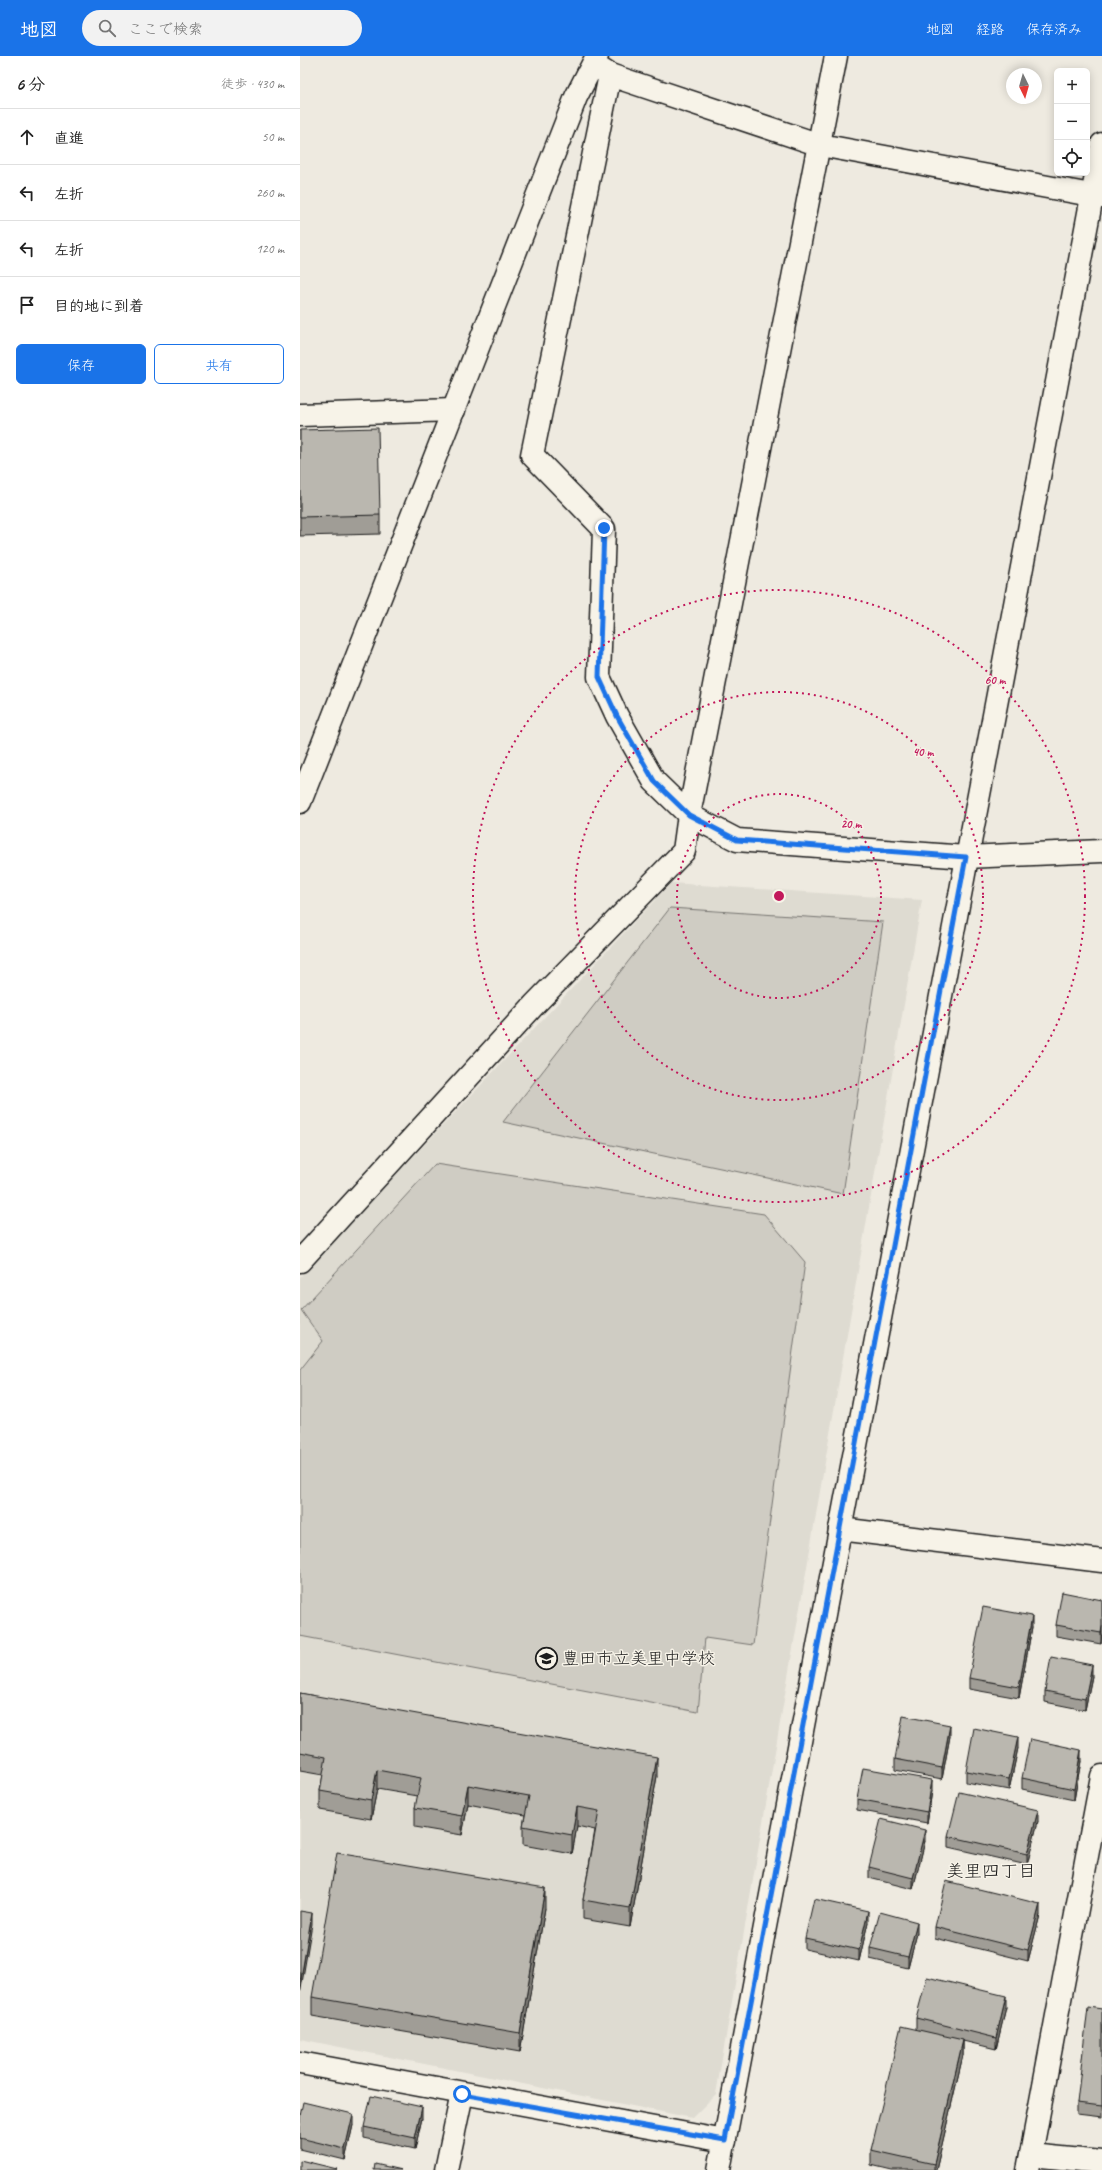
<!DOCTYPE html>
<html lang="ja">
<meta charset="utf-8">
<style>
body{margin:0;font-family:Caveat,"Klee One",sans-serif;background:#f2f2f2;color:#222}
.controls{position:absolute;right:12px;top:12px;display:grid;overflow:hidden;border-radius:6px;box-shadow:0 2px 10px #0003}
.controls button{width:36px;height:36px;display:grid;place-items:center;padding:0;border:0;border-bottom:1px solid #e0e0e0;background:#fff;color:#222;font:20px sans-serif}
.compass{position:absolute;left:706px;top:12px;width:36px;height:36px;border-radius:50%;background:#fff;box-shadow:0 2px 10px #0003;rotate:175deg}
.stop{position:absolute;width:12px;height:12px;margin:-9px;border:3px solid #1a73e8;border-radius:50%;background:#fff}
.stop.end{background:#1a73e8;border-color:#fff;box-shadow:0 1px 4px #0008}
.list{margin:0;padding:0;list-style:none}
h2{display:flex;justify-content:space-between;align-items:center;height:52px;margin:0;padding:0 16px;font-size:17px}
h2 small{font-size:13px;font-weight:400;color:#767676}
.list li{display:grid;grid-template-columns:26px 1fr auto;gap:12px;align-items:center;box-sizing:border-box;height:56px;padding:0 16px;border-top:1px solid #e0e0e0}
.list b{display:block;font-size:15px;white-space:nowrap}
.list em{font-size:13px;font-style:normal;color:#767676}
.actions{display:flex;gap:8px;padding:12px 16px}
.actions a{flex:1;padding:9px 0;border:1px solid #1a73e8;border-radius:6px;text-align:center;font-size:14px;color:#1a73e8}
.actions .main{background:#1a73e8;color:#fff}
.icon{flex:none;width:22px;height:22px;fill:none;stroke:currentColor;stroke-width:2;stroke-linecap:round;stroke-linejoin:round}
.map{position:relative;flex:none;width:802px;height:2114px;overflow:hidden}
header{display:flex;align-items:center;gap:24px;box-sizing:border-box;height:56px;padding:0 20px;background:#1a73e8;color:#fff}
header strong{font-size:19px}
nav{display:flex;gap:22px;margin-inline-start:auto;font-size:14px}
.search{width:280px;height:36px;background:#f2f2f2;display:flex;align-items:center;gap:10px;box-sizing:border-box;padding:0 14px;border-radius:22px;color:#767676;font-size:15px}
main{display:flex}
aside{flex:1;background:#fff}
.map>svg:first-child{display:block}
.built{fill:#dedbd1}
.green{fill:#cfccc3;stroke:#767470}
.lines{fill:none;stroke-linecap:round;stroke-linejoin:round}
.minor-casing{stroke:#1c1c1c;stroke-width:25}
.tertiary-casing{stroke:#1c1c1c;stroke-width:25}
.minor{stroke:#f7f3e8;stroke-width:22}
.tertiary{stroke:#f7f3e8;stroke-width:22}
.wall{fill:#a09d96;stroke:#1c1c1c}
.shaded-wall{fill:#82807a;stroke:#1c1c1c}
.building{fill:#bab7af;stroke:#1c1c1c}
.route{stroke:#1a73e8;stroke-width:5}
.ring{fill:none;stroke:#c2185b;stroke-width:2;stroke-dasharray:2 4}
.labels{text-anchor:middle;stroke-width:3;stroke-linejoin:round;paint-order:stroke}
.poi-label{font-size:17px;fill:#1c1c1c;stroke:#f7f3e8;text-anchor:start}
.neighbourhood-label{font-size:18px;fill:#1c1c1c;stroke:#f7f3e8}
.centre{fill:#c2185b;stroke:#f7f3e8;stroke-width:2}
.ring-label{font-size:12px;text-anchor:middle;font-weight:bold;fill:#c2185b;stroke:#f7f3e8;stroke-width:3;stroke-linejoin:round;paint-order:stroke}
</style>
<header>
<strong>地図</strong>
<div class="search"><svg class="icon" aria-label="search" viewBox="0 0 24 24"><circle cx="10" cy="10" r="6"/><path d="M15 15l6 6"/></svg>ここで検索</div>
<nav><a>地図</a><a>経路</a><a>保存済み</a></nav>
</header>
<main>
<aside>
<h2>6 分<small>徒歩 · 430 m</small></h2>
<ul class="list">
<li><svg class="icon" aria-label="ahead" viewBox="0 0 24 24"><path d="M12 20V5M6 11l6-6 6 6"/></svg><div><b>直進</b></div><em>50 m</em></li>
<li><svg class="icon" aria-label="left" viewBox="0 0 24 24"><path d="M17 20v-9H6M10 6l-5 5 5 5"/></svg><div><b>左折</b></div><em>260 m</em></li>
<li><svg class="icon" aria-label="left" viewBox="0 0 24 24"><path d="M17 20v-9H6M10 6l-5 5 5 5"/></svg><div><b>左折</b></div><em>120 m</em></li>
<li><svg class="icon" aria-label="arrive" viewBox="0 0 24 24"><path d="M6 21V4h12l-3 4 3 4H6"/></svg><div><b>目的地に到着</b></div></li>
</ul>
<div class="actions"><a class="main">保存</a><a>共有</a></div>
</aside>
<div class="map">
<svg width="802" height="2114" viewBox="0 0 802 2114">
<rect width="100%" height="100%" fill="#eeeae0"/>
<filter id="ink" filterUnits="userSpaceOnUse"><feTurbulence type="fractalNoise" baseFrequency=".025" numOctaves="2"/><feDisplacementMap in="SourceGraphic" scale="8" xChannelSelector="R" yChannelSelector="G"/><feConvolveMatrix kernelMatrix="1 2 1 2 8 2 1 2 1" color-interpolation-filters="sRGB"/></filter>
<g filter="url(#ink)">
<polygon class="built" points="371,827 622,844 416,2038 392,2062 0,1983 0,1221"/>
<g class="green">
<polygon points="370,852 583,866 543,1138 203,1066"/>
<polygon points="135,1108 464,1158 505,1206 453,1589 405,1582 398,1656 0,1580 0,1314 23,1285 1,1254"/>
</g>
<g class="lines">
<defs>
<g id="minor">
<polyline points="299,12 310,19 520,89 802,141"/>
<polyline points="310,19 232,399 304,473 299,621 317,660 354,725 389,759 437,784 666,801 802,795"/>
<polyline points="0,359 154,354"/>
<polyline points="0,746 276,41 297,0"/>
<polyline points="0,1205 235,948 384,795 389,759 536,0"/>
<polyline points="0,2007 425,2085"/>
<polyline points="731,2099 802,2106"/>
<polyline points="146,2114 162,2038"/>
<polyline points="728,2114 802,1720"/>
</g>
<g id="tertiary">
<polyline points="540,1473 802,1505"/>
<polyline points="419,2114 802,88"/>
</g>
</defs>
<use href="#minor" class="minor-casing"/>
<use href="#tertiary" class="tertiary-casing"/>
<use href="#minor" class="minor"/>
<use href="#tertiary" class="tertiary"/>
</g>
<g class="wall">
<polygon points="0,374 80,459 80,478 0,480"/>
<polygon points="802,1544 802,1582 801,1588 756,1580 756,1569"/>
<polygon points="732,1571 719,1642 669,1633 669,1622"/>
<polygon points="792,1620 785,1654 745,1646 745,1635"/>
<polygon points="0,1637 357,1720 330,1871 283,1863 283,1844 295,1774 277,1770 272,1798 223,1789 223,1770 225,1759 168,1748 162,1779 115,1771 115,1752 118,1740 77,1733 71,1763 20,1754 20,1735 23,1719 0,1715"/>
<polygon points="650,1680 642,1723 595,1714 595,1703"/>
<polygon points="718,1692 709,1734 666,1726 666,1715"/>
<polygon points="781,1705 774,1744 722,1733 722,1722"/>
<polygon points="632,1735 627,1767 557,1754 557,1743"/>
<polygon points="738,1765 727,1809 648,1791 648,1780"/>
<polygon points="625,1785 613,1833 569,1822 569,1811"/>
<polygon points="245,1852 220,1996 12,1960 12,1941"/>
<polygon points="740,1859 728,1905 635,1882 635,1871"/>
<polygon points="568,1866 559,1905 505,1893 505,1882"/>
<polygon points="617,1877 608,1912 570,1903 570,1892"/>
<polygon points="706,1951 696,1993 663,1985 663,1999 636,2114 592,2114 571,2109 571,2094 616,1973 616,1962"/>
<polygon points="802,1953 802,2061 777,2058 777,2047"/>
<polygon points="0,2060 53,2069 45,2104 0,2093"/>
<polygon points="122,2062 115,2093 64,2082 64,2071"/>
</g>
<g class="shaded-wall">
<polygon points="732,1560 732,1571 719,1642 719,1631"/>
<polygon points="802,1570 802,1582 801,1588 801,1577"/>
<polygon points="792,1609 792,1620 785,1654 785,1643"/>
<polygon points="650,1669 650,1680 642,1723 642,1712"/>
<polygon points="718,1681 718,1692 709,1734 709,1723"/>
<polygon points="781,1694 781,1705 774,1744 774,1733"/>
<polygon points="357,1701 357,1720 330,1871 330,1852"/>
<polygon points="77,1714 77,1733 71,1763 71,1744"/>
<polygon points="632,1724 632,1735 627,1767 627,1756"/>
<polygon points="168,1729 168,1748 162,1779 162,1760"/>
<polygon points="277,1751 277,1770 272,1798 272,1779"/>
<polygon points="738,1754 738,1765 727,1809 727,1798"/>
<polygon points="625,1774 625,1785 613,1833 613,1822"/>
<polygon points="245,1832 245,1852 220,1996 220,1977"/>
<polygon points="740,1848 740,1859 728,1905 728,1894"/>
<polygon points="568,1855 568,1866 559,1905 559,1894"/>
<polygon points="12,1857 12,1868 0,1939 0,1928"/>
<polygon points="617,1866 617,1877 608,1912 608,1901"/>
<polygon points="706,1940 706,1951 696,1993 696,1982"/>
<polygon points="663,1984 663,1999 636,2114 634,2114 634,2108"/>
<polygon points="122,2051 122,2062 115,2093 115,2082"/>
<polygon points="53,2058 53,2069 45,2104 45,2093"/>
</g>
<g class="building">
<polygon points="78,372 80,459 0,461 0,374"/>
<polygon points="762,1536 802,1544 802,1570 801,1577 756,1569"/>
<polygon points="683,1551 732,1560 719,1631 669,1622"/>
<polygon points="751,1601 792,1609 785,1643 745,1635"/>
<polygon points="0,1637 357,1701 330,1852 283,1844 299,1755 277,1751 272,1779 223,1770 229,1740 168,1729 162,1760 115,1752 121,1722 77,1714 71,1744 20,1735 26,1701 0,1696"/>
<polygon points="603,1660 650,1669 642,1712 595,1703"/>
<polygon points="674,1672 718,1681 709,1723 666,1715"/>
<polygon points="730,1683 781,1694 774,1733 722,1722"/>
<polygon points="563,1712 632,1724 627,1756 557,1743"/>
<polygon points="659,1736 738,1754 727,1798 648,1780"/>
<polygon points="581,1763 625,1774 613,1822 569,1811"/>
<polygon points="37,1797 245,1832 220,1977 12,1941"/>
<polygon points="646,1825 740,1848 728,1894 635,1871"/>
<polygon points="514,1843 568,1855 559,1894 505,1882"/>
<polygon points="0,1855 12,1857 0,1928"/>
<polygon points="580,1856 617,1866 608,1901 570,1892"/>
<polygon points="627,1921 706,1940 696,1982 616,1962"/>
<polygon points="788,1951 802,1953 802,2050 777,2047"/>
<polygon points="601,1970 663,1984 634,2108 571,2094"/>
<polygon points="71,2040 122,2051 115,2082 64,2071"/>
<polygon points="3,2046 53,2058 45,2093 0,2082 0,2060"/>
<polygon points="0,2104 37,2113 36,2114 0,2114"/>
<polygon points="75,2108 101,2114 74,2114"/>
</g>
</g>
<g class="lines" filter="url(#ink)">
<polyline class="route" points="162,2038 425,2084 666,801 437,784 389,759 354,725 317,660 299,621 304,472"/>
</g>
<g class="ring">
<circle cx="479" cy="840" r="102"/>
<circle cx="479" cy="840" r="204"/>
<circle cx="479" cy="840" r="306"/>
</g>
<defs>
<symbol id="school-ring" viewBox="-11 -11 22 22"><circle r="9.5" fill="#f7f3e8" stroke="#1c1c1c" stroke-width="1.5"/><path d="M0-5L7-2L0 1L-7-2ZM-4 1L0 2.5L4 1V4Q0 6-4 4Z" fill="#1c1c1c"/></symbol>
</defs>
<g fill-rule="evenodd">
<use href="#school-ring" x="234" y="1590" width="25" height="25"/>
</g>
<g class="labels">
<g class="poi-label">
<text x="262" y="1608">豊田市立美里中学校</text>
</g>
<g class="neighbourhood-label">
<text x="691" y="1821">美里四丁目</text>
</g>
</g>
<circle cx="479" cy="840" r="6" class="centre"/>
<g class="ring-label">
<text x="695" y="628">60 m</text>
<text x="623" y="700">40 m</text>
<text x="551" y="772">20 m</text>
</g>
</svg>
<div class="controls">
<button>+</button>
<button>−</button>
<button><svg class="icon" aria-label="locate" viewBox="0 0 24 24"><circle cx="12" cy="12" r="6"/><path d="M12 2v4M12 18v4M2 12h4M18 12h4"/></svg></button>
</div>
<svg class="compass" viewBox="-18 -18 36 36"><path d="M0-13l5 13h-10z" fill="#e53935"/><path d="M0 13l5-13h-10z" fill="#767676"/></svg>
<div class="stop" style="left:162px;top:2038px"></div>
<div class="stop end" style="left:304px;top:472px"></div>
</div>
</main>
